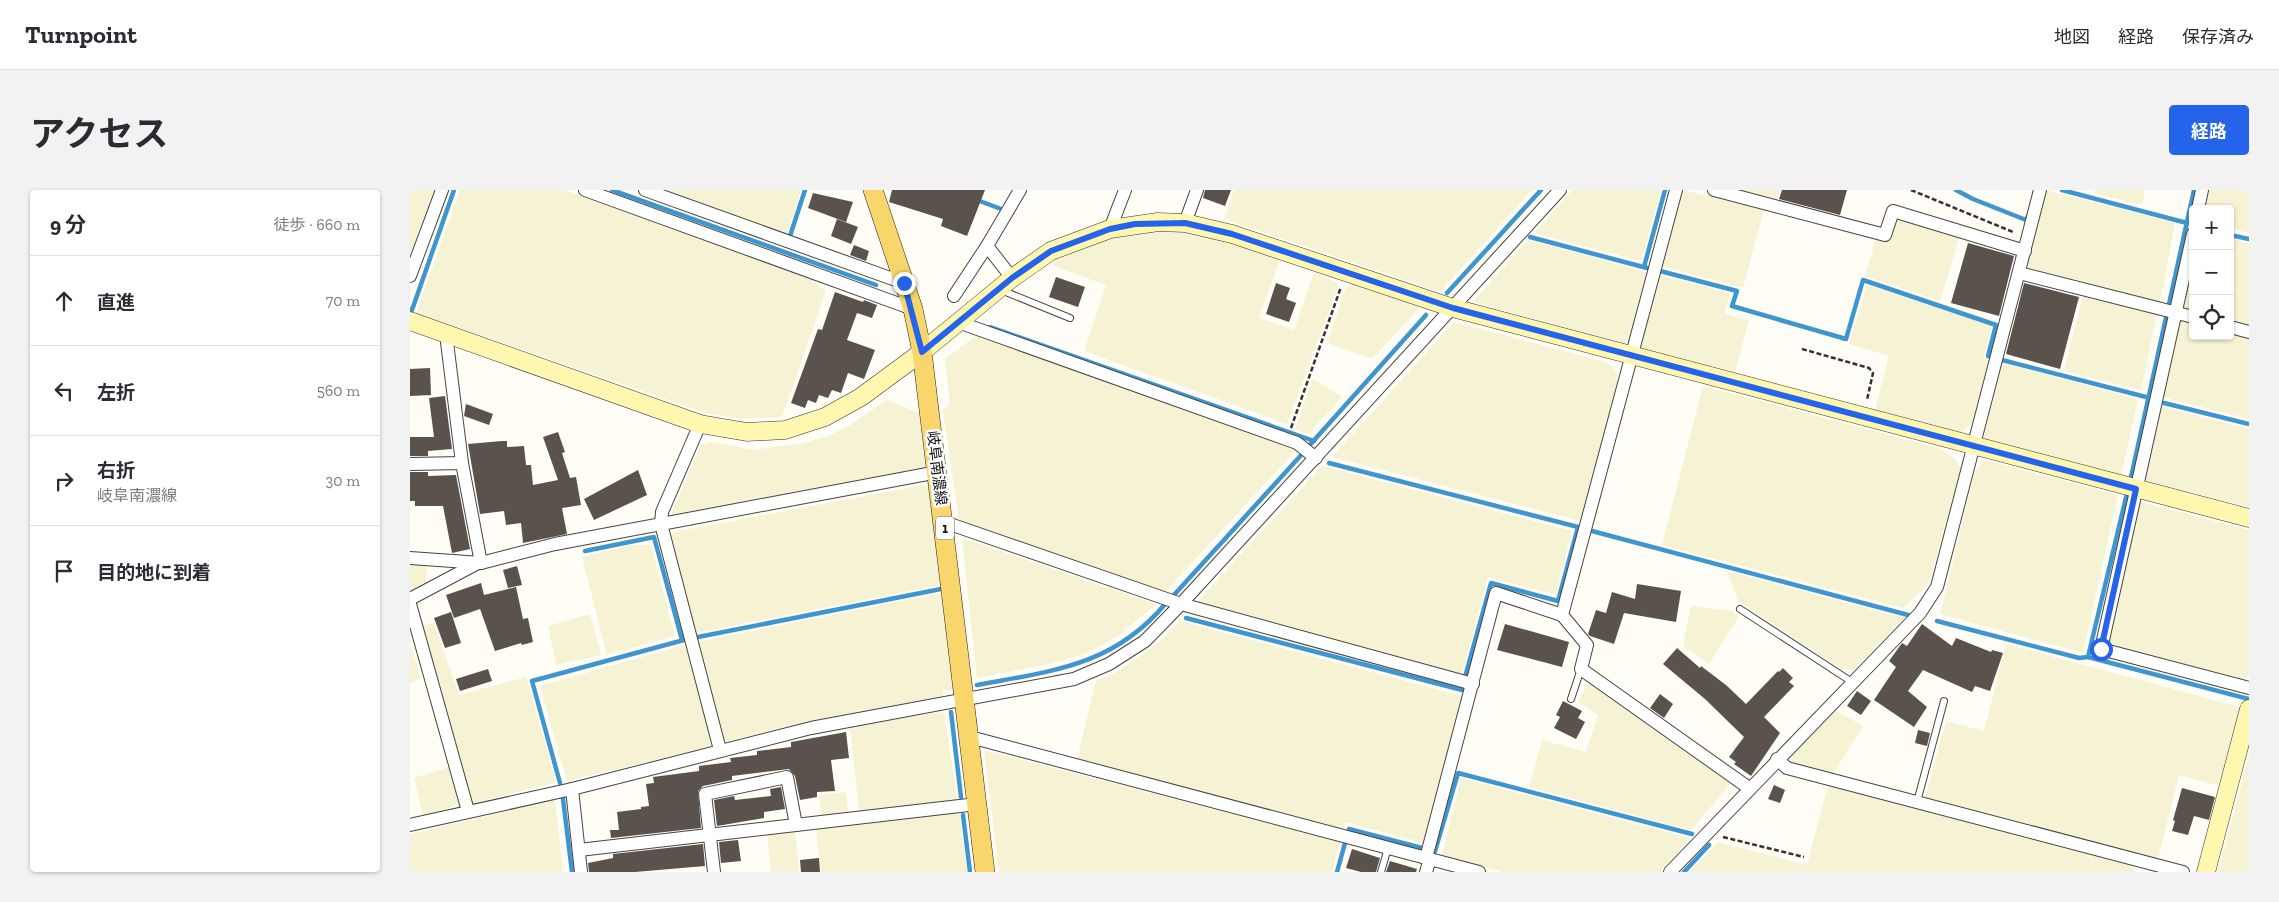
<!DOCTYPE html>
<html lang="ja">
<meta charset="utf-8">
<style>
body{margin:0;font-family:"Zilla Slab","Noto Sans JP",serif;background:#f2f2f3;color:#2b2b33}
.controls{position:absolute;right:15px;top:15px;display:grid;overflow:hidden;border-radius:5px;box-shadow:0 1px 4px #0004}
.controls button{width:45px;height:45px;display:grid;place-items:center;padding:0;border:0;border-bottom:1px solid #e1e1e2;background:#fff;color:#2b2b33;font:25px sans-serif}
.stop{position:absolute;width:15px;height:15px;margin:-11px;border:4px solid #2563eb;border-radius:50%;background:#fff}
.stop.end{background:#2563eb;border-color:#fff;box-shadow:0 1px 5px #0008}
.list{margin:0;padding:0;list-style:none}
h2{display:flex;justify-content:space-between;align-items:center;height:65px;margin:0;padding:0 20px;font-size:21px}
h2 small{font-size:16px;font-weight:400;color:#7c7c81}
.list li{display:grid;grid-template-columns:32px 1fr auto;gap:15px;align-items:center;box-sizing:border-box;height:90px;padding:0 20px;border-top:1px solid #e1e1e2}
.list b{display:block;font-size:19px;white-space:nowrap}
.list p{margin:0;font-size:16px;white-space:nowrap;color:#7c7c81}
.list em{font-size:16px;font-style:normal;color:#7c7c81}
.icon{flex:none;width:28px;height:28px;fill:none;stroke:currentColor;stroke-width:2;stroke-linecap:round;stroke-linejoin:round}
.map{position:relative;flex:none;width:1839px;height:682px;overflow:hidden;border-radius:5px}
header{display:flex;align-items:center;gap:30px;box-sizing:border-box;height:70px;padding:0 25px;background:#fff;border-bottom:1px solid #e1e1e2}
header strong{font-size:24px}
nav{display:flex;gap:28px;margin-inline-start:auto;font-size:18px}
.intro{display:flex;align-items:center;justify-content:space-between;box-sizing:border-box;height:120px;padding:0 30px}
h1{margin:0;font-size:35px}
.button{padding:12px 22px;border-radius:5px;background:#2563eb;color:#fff;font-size:18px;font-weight:700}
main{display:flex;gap:30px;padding:0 30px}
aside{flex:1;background:#fff;border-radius:5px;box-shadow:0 1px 4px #0004}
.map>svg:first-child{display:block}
.farmland{fill:#f6f3d4}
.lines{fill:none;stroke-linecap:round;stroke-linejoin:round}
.stream{stroke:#3f96cf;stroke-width:4.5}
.building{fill:#5a524d}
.lane-casing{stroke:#444;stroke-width:8}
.street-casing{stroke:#444;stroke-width:14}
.secondary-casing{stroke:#333;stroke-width:19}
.primary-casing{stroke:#222;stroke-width:20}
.path{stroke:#333;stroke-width:2.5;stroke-dasharray:5 2.5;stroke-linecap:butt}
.lane{stroke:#fff;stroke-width:6}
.street{stroke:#fff;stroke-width:12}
.secondary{stroke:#fff6b0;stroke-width:18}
.primary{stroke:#f9d66b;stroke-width:19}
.route{stroke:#2563eb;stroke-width:6}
.labels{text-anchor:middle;stroke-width:5;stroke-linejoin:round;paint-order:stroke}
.shield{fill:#fff;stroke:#585858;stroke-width:1}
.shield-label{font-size:14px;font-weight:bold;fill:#111}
.street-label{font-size:15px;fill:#111;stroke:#fff}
</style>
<header>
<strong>Turnpoint</strong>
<nav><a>地図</a><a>経路</a><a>保存済み</a></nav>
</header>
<div class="intro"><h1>アクセス</h1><a class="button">経路</a></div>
<main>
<aside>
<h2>9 分<small>徒歩 · 660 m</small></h2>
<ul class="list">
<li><svg class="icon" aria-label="ahead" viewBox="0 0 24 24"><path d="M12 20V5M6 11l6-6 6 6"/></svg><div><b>直進</b></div><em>70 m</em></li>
<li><svg class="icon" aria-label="left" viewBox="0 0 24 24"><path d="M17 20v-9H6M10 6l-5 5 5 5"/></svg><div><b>左折</b></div><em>560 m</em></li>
<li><svg class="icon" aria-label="right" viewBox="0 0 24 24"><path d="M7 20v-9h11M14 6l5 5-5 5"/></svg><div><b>右折</b><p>岐阜南濃線</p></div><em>30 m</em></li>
<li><svg class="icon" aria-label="arrive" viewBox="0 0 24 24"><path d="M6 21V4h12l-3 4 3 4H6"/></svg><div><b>目的地に到着</b></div></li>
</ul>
</aside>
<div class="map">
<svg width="1839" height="682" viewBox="0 0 1839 682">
<rect width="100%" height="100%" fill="#fffdf5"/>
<g class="farmland">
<polygon points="0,0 25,0 0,69"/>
<polygon points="50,0 154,0 402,90 416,101 372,227 330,229 296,223 6,123"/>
<polygon points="249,0 391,0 376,46"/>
<polygon points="824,0 1122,0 1030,102 814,29"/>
<polygon points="1162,0 1251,0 1231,71 1124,43"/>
<polygon points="1273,0 1354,20 1333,98 1251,76 1270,2"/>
<polygon points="1323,0 1370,0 1367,11"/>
<polygon points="1636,0 1765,33 1750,112 1617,77"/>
<polygon points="1685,0 1735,0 1732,15 1684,3"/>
<polygon points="1797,0 1839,0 1839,43 1820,38 1820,19 1792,19"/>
<polygon points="1484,28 1550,46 1530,111 1455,86 1466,49 1476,51"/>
<polygon points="767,41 803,47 870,69 849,128 884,140 904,82 929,94 877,234 674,161 696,95 641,75 663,62 692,50 726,42"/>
<polygon points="1820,48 1839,54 1839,136 1820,131"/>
<polygon points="1118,50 1237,82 1218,151 1213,154 1063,112"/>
<polygon points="1783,60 1783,121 1773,119 1772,115"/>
<polygon points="1249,85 1320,103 1315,122 1316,124 1339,130 1325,182 1231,159 1230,154"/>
<polygon points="944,93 1011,116 962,169 917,153 936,97"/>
<polygon points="1457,95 1582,136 1573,168 1581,171 1563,233 1550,243 1465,220 1479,166 1439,154"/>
<polygon points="1673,106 1747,124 1731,200 1654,181"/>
<polygon points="1771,129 1783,132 1783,146 1820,146 1820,142 1839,147 1839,229 1752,207"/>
<polygon points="1044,132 1188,170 1199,174 1206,181 1208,191 1171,331 922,267"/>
<polygon points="567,145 881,255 886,260 754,403 549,331 533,221 540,214 535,169"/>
<polygon points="1592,173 1728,209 1711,286 1573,250"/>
<polygon points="903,189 932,207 898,244 885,239"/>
<polygon points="1293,196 1529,258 1545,269 1551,278 1519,393 1493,418 1252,355"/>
<polygon points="477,210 509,223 515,279 264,327 261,324 291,255 301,252 344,260 393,253 418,246 440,235"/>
<polygon points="1750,216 1839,239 1839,317 1733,290"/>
<polygon points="1575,270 1708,305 1673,463 1530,424 1565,281"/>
<polygon points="912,276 1162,341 1146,405 1078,387 1052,484 789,415 788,411"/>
<polygon points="519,294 530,395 286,443 260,346 263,342"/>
<polygon points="1727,311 1839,340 1839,485 1834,494 1694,456"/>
<polygon points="552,348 746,414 708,446 677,463 644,473 567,488"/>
<polygon points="221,355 241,355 265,446 197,465 172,367"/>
<polygon points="0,374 17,376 16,392 0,401"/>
<polygon points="1317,381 1494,428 1443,480 1432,479 1328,411"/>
<polygon points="531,403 545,499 533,501 533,508 399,531 318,551 312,547 288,452"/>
<polygon points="1281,416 1322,421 1329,427 1299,474 1273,456"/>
<polygon points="180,424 191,465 146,475 138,436"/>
<polygon points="770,431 1052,506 1013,653 935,632 933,640 667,569 686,491 706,482 745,456"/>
<polygon points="24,433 49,505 116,487 146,592 65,613 60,610 13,435"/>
<polygon points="0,453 11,488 0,493"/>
<polygon points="277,454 301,551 298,557 157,591 130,496"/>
<polygon points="1596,454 1830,517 1809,596 1769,585 1748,669 1515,608 1536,531 1574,541"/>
<polygon points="1179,492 1321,593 1281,640 1119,597 1132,550 1176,562 1188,525 1168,512"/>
<polygon points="1422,518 1453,536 1423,584 1381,573 1377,563"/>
<polygon points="534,522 547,607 543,613 449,622 440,535"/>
<polygon points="574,560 930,652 922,682 589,682"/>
<polygon points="1839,565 1839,682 1808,682"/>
<polygon points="39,577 48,612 43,617 13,625 4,588"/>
<polygon points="1051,588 1280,648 1250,682 1092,682 1032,666"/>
<polygon points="1418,595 1725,676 1724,682 1280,682 1308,652 1397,675"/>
<polygon points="436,602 438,622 411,626 409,605"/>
<polygon points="145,610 153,682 0,682 0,644"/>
<polygon points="549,620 557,682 411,682 406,637"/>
<polygon points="385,639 389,682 361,682 357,642"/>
</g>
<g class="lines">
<g class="stream">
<polyline points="202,0 466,95"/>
<polyline points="1546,0 1563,9 1616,30 1618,26"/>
<polyline points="1652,0 1777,33"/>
<polyline points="567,10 591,19"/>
<polyline points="1820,45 1839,49"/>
<polyline points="380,46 395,0"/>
<polyline points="1120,47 1237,78"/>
<polyline points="1234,77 1255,0"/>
<polyline points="1250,81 1327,101 1322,116 1436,149 1453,90 1586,135 1578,166 1582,167"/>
<polyline points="1037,103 1131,0"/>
<polyline points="0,119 2,120 44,0"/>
<polyline points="580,137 904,251"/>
<polyline points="1592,170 1740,208"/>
<polyline points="1754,213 1839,234"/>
<polyline points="898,257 1016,125"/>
<polyline points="919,273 1168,337 1148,411 1081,393 1055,487"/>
<polyline points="1720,292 1784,0"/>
<polyline points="1718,299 1678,467 1839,509"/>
<polyline points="1182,341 1498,425"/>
<polyline points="175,361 244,347 272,450"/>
<polyline points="763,406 893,263"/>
<polyline points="776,428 1052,500"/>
<polyline points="1527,431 1669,468 1678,467"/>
<polyline points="288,447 531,399"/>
<path d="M567 495C642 481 704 476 756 413"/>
<polyline points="541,522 551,607"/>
<polyline points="150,593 122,491 274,450"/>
<polyline points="153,609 162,682"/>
<polyline points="553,625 560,682"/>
<polyline points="939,639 1012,658"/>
<polyline points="1025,661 1048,583 1282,644"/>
<polyline points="927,682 935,653"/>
<polyline points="1274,682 1299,655"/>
</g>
</g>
<g class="building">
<polygon points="482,0 575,0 557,46 531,36 533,29 479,12"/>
<polygon points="795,0 821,0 815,16 793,8"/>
<polygon points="1372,0 1437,0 1430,25 1369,9"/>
<polygon points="403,3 443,12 436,32 398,18"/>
<polygon points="427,29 448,37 441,54 421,46"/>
<polygon points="1558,53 1604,66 1589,126 1541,113"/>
<polygon points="444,55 459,61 456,71 440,65"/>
<polygon points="646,87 675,97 668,117 639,107"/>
<polygon points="866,93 880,98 876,109 886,113 879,132 856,124"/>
<polygon points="1614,93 1669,107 1650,179 1596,164"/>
<polygon points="425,102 453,112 454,110 467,115 462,128 447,123 437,150 465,160 454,189 438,183 431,203 422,200 418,208 409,205 406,213 398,210 395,218 381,213 408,139 412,140"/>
<polygon points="20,178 21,205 0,206 0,179"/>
<polygon points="35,206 42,259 18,261 18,266 0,266 0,247 24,247 19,208"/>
<polygon points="56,214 83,224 79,235 54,226"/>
<polygon points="148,242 155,262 152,263 160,288 166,287 171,315 152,318 157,344 113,353 111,333 96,335 94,321 70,324 58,254 92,251 97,251 97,257 114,256 116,275 121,275 123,295 148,290 133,247"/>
<polygon points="228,280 237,305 184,330 174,309"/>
<polygon points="0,282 18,282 18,286 46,285 60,359 42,363 33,316 5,316 5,311 0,311"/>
<polygon points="107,376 112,395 98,398 93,380"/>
<polygon points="71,393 74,405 106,397 113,429 118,428 123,452 112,455 111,453 85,461 70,419 44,428 36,405"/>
<polygon points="1227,394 1271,401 1266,432 1214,423 1204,454 1180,446 1178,444 1186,420 1196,423 1202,402 1225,409"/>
<polygon points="41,422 51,453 35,458 24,428"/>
<polygon points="1095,434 1159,452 1152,477 1087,460"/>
<polygon points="1512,434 1542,456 1546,448 1581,462 1582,460 1593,463 1580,501 1565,496 1562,502 1513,480 1498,501 1517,517 1504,537 1464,510 1486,477 1479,471 1492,453 1497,456"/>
<polygon points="1267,458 1290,478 1291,476 1316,495 1336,514 1368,481 1369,482 1373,478 1383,488 1379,492 1384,496 1354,527 1370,543 1341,586 1324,574 1326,572 1319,567 1334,547 1295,509 1253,474"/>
<polygon points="78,479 82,491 50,501 46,489"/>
<polygon points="1447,501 1461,511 1451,525 1437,516"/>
<polygon points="1250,504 1263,514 1254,528 1240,518"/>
<polygon points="1153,511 1172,521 1168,528 1175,532 1166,549 1144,538 1150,527 1146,525"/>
<polygon points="1508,540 1520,543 1517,556 1505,553"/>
<polygon points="436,542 439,568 421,570 425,601 407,602 407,607 390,610 385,586 379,579 322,586 322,590 293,596 288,601 291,638 201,648 200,640 209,640 207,622 231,619 231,617 239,616 236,594 244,593 243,587 289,581 289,576 321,572 320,568 347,565 347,561 381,557 381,552"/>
<polygon points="1364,595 1375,600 1370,613 1358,609"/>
<polygon points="371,597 375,619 354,622 354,628 307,636 304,610 324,606 325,610 361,606 360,599"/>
<polygon points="1772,598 1805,607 1799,630 1784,626 1778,645 1762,641 1765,631 1763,630"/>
<polygon points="328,650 331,671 311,673 309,652"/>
<polygon points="293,654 295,676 225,682 179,682 178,673 203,668 203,664"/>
<polygon points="942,659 970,668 966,682 951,682 936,678"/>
<polygon points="409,668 410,682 391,682 390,670"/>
<polygon points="980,671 1007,679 1006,682 976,682"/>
</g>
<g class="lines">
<defs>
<g id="lane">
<polyline points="591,100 660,128"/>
<polyline points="1330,419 1442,492"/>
<polyline points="1161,509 1171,479"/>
<polyline points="1507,612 1534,511"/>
<polyline points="971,682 978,658"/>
</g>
<g id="street">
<polyline points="175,0 503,119"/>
<polyline points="235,0 494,93"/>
<polyline points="1304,0 1475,45 1483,21 1615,61"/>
<polyline points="1788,19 1792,0"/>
<polyline points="775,33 787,0"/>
<polyline points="700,39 715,0"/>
<polyline points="1783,44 1691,459 1839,498"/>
<polyline points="1609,83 1783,127"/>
<polyline points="0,86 32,0"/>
<polyline points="602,88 577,56 610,0"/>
<polyline points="544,106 577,56"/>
<polyline points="548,132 887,253 906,268"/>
<polyline points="1820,137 1839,142"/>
<polyline points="36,144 52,273"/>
<polyline points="290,234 252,322 251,334 310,560"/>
<polyline points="0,274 52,273 71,373"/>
<polyline points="534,332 771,414 1063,494"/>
<polyline points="0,368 71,373 145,354 528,282"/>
<polyline points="0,409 66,374"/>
<polyline points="0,414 58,621"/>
<polyline points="1152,425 1177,455 1171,479 1339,598"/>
<polyline points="560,547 1069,682"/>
<polyline points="1367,569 1377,578 1773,682"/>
<polyline points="162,599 171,682"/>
<polyline points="0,635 162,599 401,538 664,489 699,474 735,451 771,414 1150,0"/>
<polyline points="169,660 567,614"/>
<polyline points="1016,668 1086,403 1152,425 1266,0"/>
<polyline points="304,682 295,604 377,587 386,635"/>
<polyline points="1016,682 1020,669"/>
<polyline points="1260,682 1510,423 1527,397 1630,0"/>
</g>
<g id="secondary">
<polyline points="0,131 290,234 337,242 375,240 415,227 451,207 512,162 602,88 641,61 700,39 748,32 775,33 822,44 1043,118 1839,328"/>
<polyline points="1796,682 1839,519"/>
</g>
<polyline id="primary" points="463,0 503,119 512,162 575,682"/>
</defs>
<use href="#lane" class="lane-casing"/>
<use href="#street" class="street-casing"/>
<use href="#secondary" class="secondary-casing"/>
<use href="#primary" class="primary-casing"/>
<g class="path">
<polyline points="1501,0 1603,42"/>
<polyline points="1392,159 1459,178 1463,183 1457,210"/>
<polyline points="881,238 931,97"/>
<polyline points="1313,647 1394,667"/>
</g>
<use href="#lane" class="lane"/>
<use href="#street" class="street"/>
<use href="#secondary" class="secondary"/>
<use href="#primary" class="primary"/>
</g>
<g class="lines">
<polyline class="route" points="494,93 512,162 602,88 641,61 700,39 725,34 775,33 822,44 1043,118 1726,299 1691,459"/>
</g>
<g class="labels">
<rect class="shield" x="526" y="326.5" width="18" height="23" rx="4"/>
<g class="shield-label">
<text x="535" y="343">1</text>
</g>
<g class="street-label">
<text transform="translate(527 278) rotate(83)" y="5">岐阜南濃線</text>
</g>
</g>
</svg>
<div class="controls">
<button>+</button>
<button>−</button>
<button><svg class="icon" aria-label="locate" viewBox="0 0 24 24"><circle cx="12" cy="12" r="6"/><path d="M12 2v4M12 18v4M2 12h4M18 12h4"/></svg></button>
</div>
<div class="stop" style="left:1691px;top:459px"></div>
<div class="stop end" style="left:494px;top:93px"></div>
</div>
</main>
